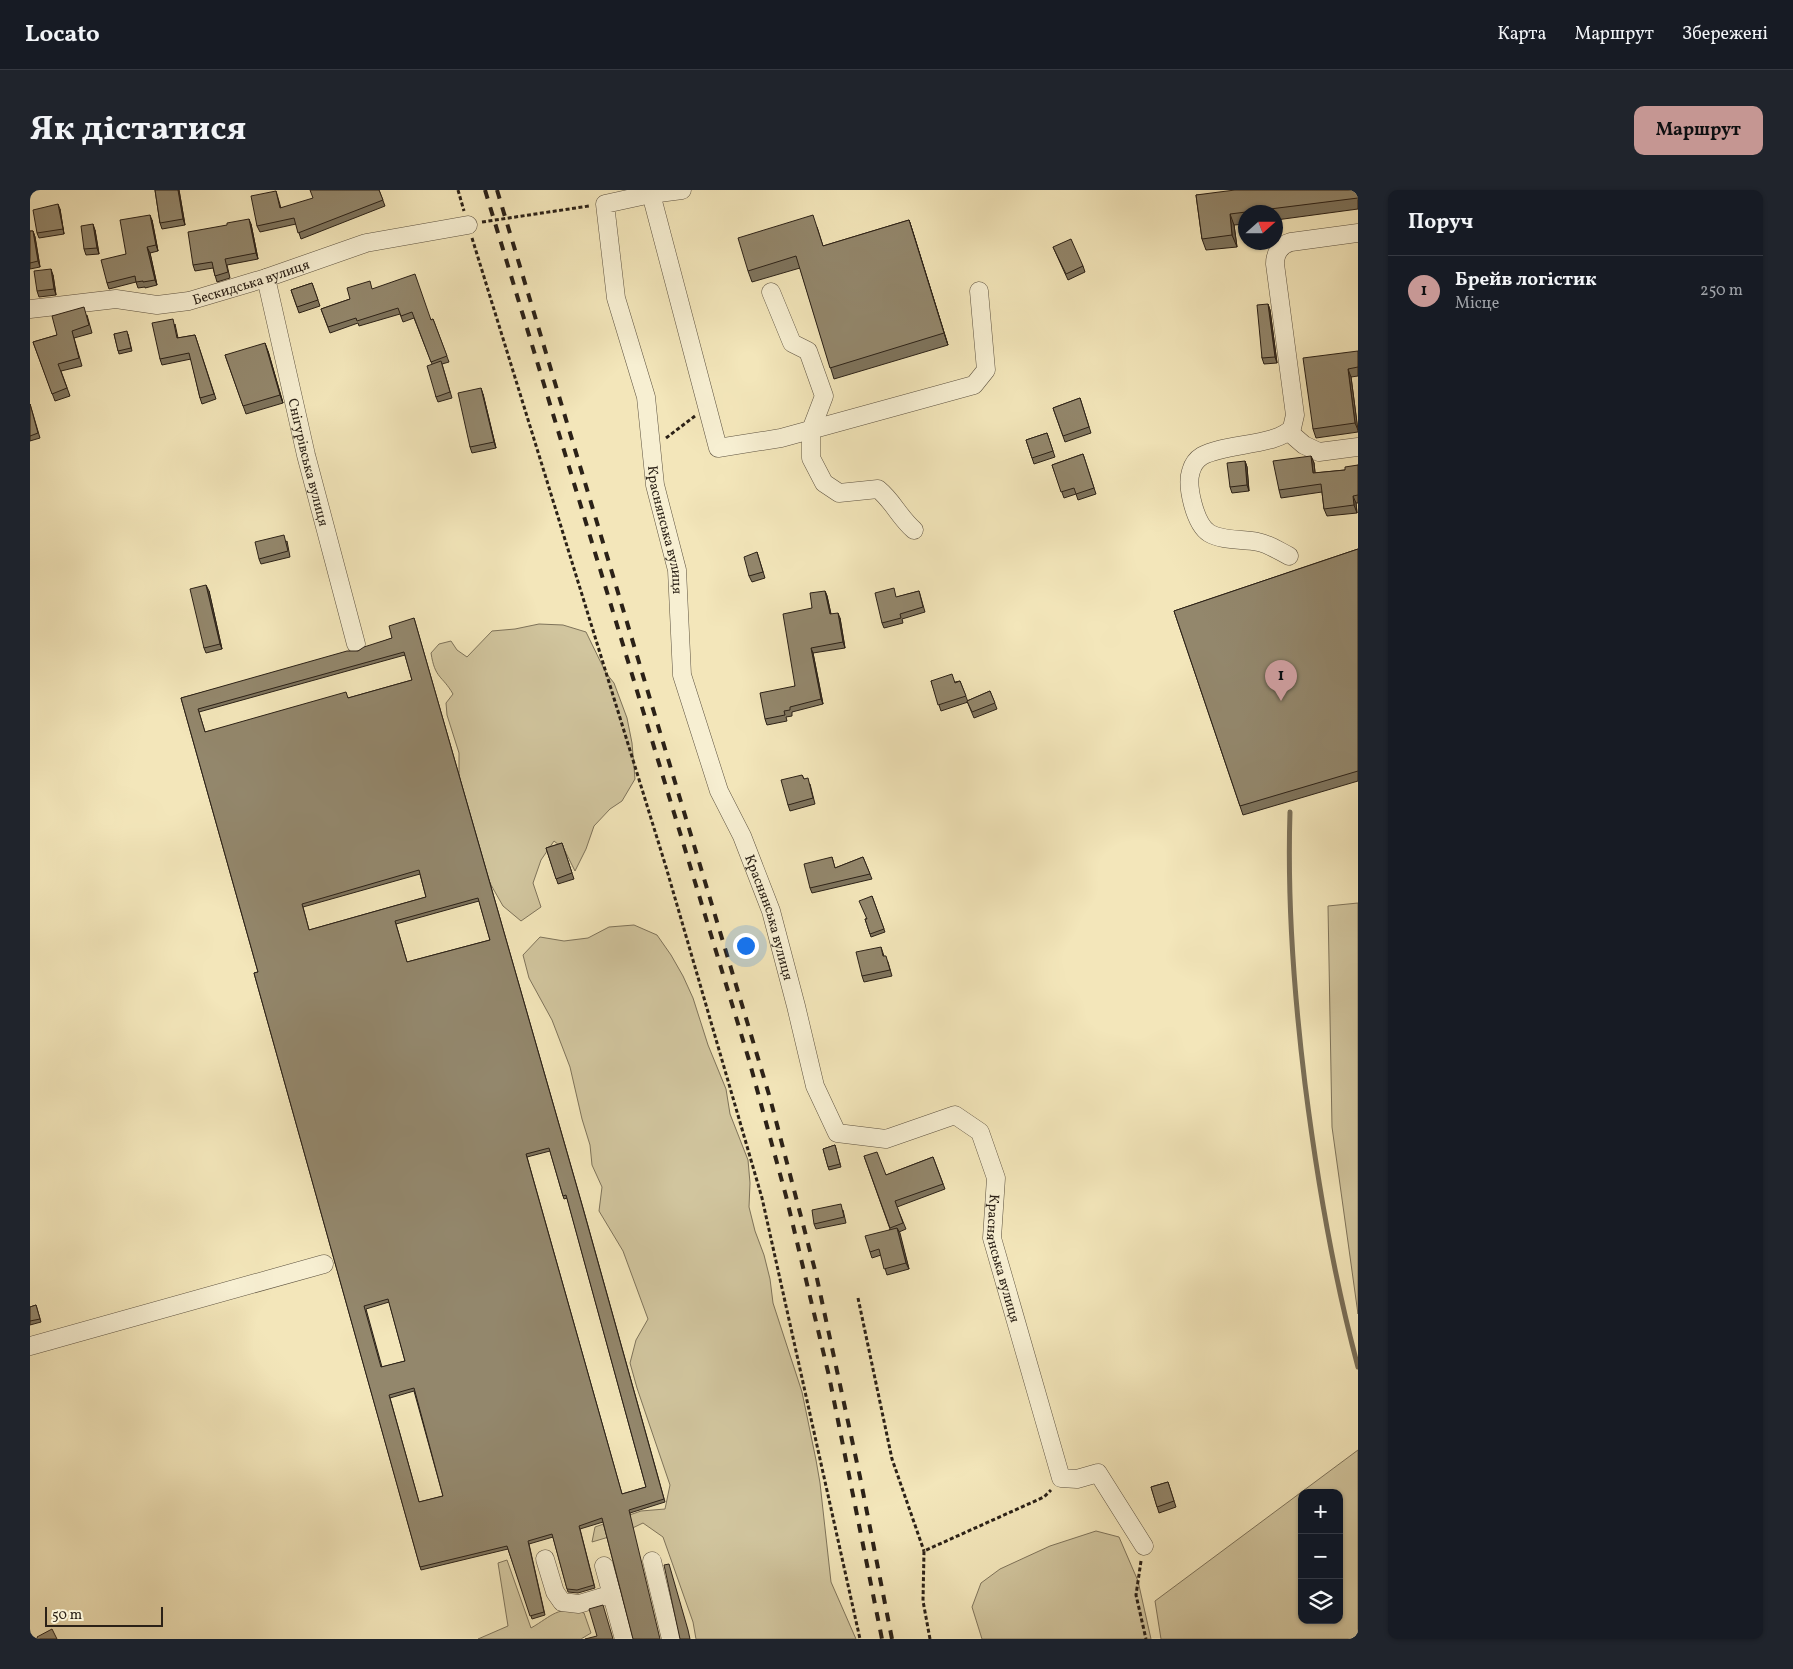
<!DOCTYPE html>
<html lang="uk">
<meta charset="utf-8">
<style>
body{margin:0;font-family:Vollkorn,serif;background:#20242c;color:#f1f3f6}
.controls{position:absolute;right:15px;bottom:15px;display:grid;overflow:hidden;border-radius:10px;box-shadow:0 1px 4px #0004}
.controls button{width:45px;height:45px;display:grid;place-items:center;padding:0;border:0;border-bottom:1px solid #363941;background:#171b24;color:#f1f3f6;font:25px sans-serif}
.compass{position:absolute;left:1208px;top:15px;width:45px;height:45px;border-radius:50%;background:#171b24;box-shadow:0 1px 4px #0004;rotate:69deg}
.scale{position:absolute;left:15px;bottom:12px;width:118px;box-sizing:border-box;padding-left:5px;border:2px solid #2b2117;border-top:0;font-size:14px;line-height:18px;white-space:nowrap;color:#2b2117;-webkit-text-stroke:4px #f7efd2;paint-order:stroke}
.you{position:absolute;left:715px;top:755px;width:18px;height:18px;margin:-12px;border:4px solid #fff;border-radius:50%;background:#1a73e8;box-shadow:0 0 0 8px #1a73e833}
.badge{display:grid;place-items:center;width:32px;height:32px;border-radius:50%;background:#c59692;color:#111;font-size:16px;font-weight:700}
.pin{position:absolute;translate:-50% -41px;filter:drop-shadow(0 1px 2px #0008)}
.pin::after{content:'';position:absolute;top:26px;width:18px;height:15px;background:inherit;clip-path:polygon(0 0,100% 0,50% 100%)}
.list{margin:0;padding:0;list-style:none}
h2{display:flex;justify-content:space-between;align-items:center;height:65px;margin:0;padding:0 20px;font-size:21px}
h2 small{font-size:16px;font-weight:400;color:#9ea1a6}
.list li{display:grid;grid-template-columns:32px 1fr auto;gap:15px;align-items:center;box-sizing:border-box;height:70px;padding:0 20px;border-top:1px solid #363941}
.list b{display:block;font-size:19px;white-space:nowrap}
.list p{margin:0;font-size:16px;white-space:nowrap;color:#9ea1a6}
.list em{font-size:16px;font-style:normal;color:#9ea1a6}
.icon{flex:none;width:28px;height:28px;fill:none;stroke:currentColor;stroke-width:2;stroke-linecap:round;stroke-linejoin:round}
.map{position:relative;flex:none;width:1328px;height:1449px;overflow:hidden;border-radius:10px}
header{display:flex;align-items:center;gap:30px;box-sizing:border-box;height:70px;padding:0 25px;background:#171b24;border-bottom:1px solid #363941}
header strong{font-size:24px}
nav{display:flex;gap:28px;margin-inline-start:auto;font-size:18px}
.intro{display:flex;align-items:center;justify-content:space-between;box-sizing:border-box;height:120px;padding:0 30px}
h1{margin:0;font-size:35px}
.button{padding:12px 22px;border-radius:10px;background:#c59692;color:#111;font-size:18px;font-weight:700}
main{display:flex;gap:30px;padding:0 30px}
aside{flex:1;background:#171b24;border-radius:10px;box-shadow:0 1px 4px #0004}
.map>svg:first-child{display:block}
.green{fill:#d1c59e;stroke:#7e735a;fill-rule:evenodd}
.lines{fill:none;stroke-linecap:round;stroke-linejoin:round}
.stream{stroke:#7a6f58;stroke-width:5}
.minor-casing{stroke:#5d5240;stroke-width:19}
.path{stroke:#2b2117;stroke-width:3;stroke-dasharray:4 2.5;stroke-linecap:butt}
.minor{stroke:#f7efd2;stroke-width:18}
.rail{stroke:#2b2117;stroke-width:4;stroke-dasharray:9 9;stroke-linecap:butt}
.wall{fill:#7e745d;stroke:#2b2117;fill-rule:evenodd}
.shaded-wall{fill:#675e4c;stroke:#2b2117}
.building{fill:#93876c;stroke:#2b2117;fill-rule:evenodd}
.labels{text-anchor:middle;stroke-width:4.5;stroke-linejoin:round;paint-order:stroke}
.street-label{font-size:14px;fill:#2b2117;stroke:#f7efd2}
</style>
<header>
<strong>Locato</strong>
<nav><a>Карта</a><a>Маршрут</a><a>Збережені</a></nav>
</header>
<div class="intro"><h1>Як дістатися</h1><a class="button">Маршрут</a></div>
<main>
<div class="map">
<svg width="1328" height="1449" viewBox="0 0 1328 1449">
<rect width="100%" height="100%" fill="#f3e6ba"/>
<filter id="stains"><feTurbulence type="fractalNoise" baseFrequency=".004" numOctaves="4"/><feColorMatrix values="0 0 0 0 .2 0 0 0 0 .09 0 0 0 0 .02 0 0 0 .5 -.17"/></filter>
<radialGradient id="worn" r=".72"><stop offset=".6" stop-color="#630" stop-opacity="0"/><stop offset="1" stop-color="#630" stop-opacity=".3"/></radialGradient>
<g class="green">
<path d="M509 434 533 435 556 442 576 483 584 493 597 528 602 553 605 589 592 611 580 619 564 636 556 659 545 681 534 659 524 651 511 670 503 693 511 717 491 731 473 716 461 695 452 673 429 586V563L417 525 416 513 423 504C412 485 405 489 401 463L409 454 421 451 427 460 437 467 462 441 485 439Z"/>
<polygon points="1328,713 1328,1124 1302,937 1298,716"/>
<polygon points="604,735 627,745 641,765 653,786 663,808 678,855 696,899 700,924 718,970 720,993 719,1017 725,1041 734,1065 740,1089 743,1113 772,1202 786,1270 790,1293 801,1392 826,1449 666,1449 663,1432 633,1347 613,1333 592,1343 562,1352 565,1337 611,1321 635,1319 640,1295 607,1198 600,1173 606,1150 618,1129 593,1061 569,1021 572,997 562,975 560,955 552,929 540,877 522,830 499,788 493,765 510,747 534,751 558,748 579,737"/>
<path d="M1328 1260V1449H1131L1125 1411ZM1272 1303H1309V1430H1272Z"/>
<polygon points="1066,1341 1089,1347 1108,1391 1121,1449 952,1449 942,1417 951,1393 970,1379 1020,1356"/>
<path d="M477 1370 501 1438C522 1426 528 1415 554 1423L561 1443 551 1449H448L478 1436 468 1373Z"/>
</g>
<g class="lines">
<path class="stream" d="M1260 622C1257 714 1264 804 1275 894 1287 989 1303 1084 1328 1177"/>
<defs>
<g id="minor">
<polyline points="620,0 688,258 751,248 944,195 956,180 949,101"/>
<path id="s1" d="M652 0 621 4 575 14 586 108 616 207 625 295 647 380 652 485 689 601 712 646 741 721 766 816 785 896 807 943 856 949 925 925 950 942 966 988 962 1048 1031 1288 1047 1289 1068 1283 1114 1356"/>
<path id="s2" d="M236 88 276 265 326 454"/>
<path d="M741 102 762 153 778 161 794 206 781 240V268L794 293 809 303 848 299C863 311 869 327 884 340"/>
<path id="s3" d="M0 119 86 109 127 115 159 111 236 88 336 53 438 35"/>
<polyline points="1259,242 1274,255 1289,262 1328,257"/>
<path d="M1259 366C1249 361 1239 354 1228 352 1213 349 1192 351 1179 343 1165 334 1156 296 1161 281 1163 274 1167 269 1172 266 1194 253 1247 256 1262 238L1265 225 1245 74C1245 63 1250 55 1261 52L1328 43"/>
<polyline points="0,1156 294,1074"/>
<polyline points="515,1369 525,1402 532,1412 549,1414 582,1404"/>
<polyline points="622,1371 641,1449"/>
<polyline points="574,1376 594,1449"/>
</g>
</defs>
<use href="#minor" class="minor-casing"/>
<g class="path">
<polyline points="428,0 434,21"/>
<polyline points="452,32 559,16"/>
<polyline points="442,48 636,677 732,1008 830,1449"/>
<polyline points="636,248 665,226"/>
<polyline points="828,1108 862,1269 894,1361"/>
<polyline points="1111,1371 1106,1405 1116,1449"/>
<polyline points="900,1449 893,1411 894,1361 1014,1307 1021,1300"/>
</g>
<use href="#minor" class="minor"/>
<g class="rail">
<polyline points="455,0 719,870 756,1006 799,1186 852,1449"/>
<polyline points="467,0 740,908 786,1084 830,1287 862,1449"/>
</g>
</g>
<g class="wall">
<polygon points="125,0 149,0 155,35 132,39 130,33"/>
<polygon points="349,0 355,16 271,49 266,34 230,42 227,36 246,1 251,18"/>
<polygon points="1328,0 1328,19 1246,30 1246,22 1216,22 1216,34 1204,35 1207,57 1176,60 1172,49 1166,5"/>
<polygon points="30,19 34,44 9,48 7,43"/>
<polygon points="122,30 128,61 120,63 127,95 115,98 115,97 108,98 106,92 79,99 77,93 96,64"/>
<polygon points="879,30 918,155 804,189 770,78 722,92 718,81 787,37 793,56"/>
<polygon points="221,34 228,69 197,75 200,88 187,92 183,78 165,81 163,75"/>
<polygon points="65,40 69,64 56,65 54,59"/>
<polygon points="0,41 3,41 5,47 10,77 0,79"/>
<polygon points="1023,57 1053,76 1055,82 1038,90"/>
<polygon points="23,85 26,105 9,107 7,101"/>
<polygon points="282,93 290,116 269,123 261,100"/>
<polygon points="343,99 401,130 403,129 419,172 412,174 422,208 408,212 406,207 402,174 384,128 373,132 370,124 329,136 328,133 300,143 291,119 320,109"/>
<polygon points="1238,114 1240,120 1247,173 1234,174 1232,168"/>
<polygon points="57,125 62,143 44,148 52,176 31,181 40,206 25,211 3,152 27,145"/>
<polygon points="145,134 148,148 165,145 186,209 172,214 170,208 161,169 132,175 130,169"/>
<polygon points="84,144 98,144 102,161 89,164"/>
<polygon points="238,161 253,213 216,224 195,165"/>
<polygon points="1328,161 1328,186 1321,187 1328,242 1286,248 1283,239"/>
<polygon points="453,204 466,258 442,263 440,257"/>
<polygon points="1050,208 1061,243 1035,252 1023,218"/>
<polygon points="0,214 10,248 0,251"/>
<polygon points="1017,243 1025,267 1004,274 996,250"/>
<polygon points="1053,264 1066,304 1048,310 1046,304 1034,308 1022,275"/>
<polygon points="1281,266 1284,273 1285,283 1315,280 1328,275 1328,313 1326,313 1327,323 1297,326 1294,319 1292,302 1251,308 1249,300"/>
<polygon points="1215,271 1217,277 1219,301 1202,303 1200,297"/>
<polygon points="257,351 260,367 231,374 229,369"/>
<polygon points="1328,359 1328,591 1213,625 1144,421"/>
<polygon points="727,362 735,388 722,392 719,386"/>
<polygon points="179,401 192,459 176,463 174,458"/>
<polygon points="795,401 797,406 801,424 810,428 815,458 783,463 793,514 762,522 762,526 756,527 757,531 737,535 735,529 765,496 782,418"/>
<polygon points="889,401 895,422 872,429 873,433 854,438 852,433 867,407"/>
<path d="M384 428 553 1018 635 1312 600 1323 603 1448 573 1332 550 1339 565 1398 548 1403 538 1402 523 1347 499 1354 515 1425 502 1429 478 1359 391 1380 224 783 228 782 151 508 328 461 362 448ZM375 465 382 490 318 508 175 542 169 522ZM390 684 396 707 279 740 273 717ZM449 711 460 750 377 772 366 734ZM520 961 533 1006 534 1009 537 1008 616 1297 592 1304 497 967ZM359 1112 375 1171 352 1177 336 1119ZM384 1201 413 1306 389 1312 360 1208Z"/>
<polygon points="901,491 925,492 930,491 938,512 911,521"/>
<polygon points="960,501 967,519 944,528 937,511"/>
<polygon points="772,585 774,589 780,594 785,614 760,621 758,615"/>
<polygon points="532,653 544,689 528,694 516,658"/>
<polygon points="802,667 805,678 833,667 842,689 782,703 780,698"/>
<polygon points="842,706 855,742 841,747 835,729 837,729"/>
<polygon points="851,757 854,766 858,772 862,786 834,792 832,786"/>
<polygon points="805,955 811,977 799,980 793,959"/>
<polygon points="834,966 856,985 903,967 915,999 867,1017 876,1039 869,1042 879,1079 857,1085 851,1065 842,1068 840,1062 860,1039"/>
<polygon points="813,1020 816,1033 786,1039 784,1034"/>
<polygon points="6,1115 11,1132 0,1135 0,1117"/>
<polygon points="1138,1292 1146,1317 1129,1323 1121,1297"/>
</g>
<g class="shaded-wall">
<polygon points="148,0 149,0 155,35 153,29"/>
<polygon points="28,14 30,19 34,44"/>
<polygon points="1200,24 1204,35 1207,57 1202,45"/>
<polygon points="120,25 122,30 128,61 126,55"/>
<polygon points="219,29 221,34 228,69 226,63"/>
<polygon points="879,30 883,42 918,155 914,143"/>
<polygon points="63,34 65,40 69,64 67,58"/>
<polygon points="3,41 5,47 10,77 8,71"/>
<polygon points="117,57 120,63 127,95 125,90"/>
<polygon points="21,79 23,85 26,105 24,99"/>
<polygon points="1238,114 1240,120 1247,173 1245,167"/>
<polygon points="235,153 238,161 253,213 250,205"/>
<polygon points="1318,179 1321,187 1328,240 1325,233"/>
<polygon points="451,198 453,204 466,258 464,252"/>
<polygon points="1281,266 1284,273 1286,291 1283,283"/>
<polygon points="1215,271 1217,277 1219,301 1217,295"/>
<polygon points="1323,306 1326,313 1327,323 1324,315"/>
<polygon points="176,395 179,401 192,459 190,454"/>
<polygon points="795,401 797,406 802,429 800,424"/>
<polygon points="808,423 810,428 815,458 813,452"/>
<polygon points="781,458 783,463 793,514 791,509"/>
<polygon points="867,1038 870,1043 879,1079 876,1073"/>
</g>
<g class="building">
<polygon points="125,0 148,0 153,29 130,33"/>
<polygon points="280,0 349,0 353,10 268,43 264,28 227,36 221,6 246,1 250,18 283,8"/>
<polygon points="1205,0 1328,0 1328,8 1200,24 1202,45 1172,49 1166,5"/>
<polygon points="28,14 33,39 7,43 3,20"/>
<polygon points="120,25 126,55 117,57 125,90 113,92 113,91 106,92 105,86 77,93 71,70 96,64 90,30"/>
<polygon points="783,25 793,56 879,30 914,143 800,178 766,66 718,81 708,48"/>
<polygon points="219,29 226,63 195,69 198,82 185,86 182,72 163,75 158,42 197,35 197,33"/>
<polygon points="63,34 67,58 54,59 51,36"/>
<polygon points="0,41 3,41 8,71 0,73"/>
<polygon points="1041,49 1053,76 1036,84 1023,57"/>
<polygon points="21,79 24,99 7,101 4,81"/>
<polygon points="385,84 401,130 403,129 417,166 401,172 382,122 371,126 368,118 327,131 326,128 298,137 291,119 320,109 317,98 340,91 342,99"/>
<polygon points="282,93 288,110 267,117 261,100"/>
<polygon points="1238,114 1245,167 1232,168 1227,115"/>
<polygon points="54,117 59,135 42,141 49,168 28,174 37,198 22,204 3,152 27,145 22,126"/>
<polygon points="143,129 147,148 165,145 184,204 170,208 159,163 130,169 122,133"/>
<polygon points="97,141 101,158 88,161 84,144"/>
<polygon points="235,153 250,205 213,216 195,165"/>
<polygon points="1328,161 1328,177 1318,179 1325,233 1283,239 1273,168"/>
<polygon points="411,171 420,202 406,207 397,176"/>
<polygon points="451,198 464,252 440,257 428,203"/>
<polygon points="1050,208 1059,237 1033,246 1023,218"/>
<polygon points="0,214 8,243 0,246"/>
<polygon points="1017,243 1023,261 1002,268 996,250"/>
<polygon points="1053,264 1064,298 1046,304 1044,298 1031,302 1022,275"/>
<polygon points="1281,266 1283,283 1315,280 1315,277 1328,275 1328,305 1323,306 1324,315 1294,319 1291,294 1249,300 1243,271"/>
<polygon points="1215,271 1217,295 1200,297 1197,273"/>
<polygon points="254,345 258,361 229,369 225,352"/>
<polygon points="1328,359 1328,581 1210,616 1144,421"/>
<polygon points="727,362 733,382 719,386 714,367"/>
<polygon points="176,395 190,454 174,458 160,399"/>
<polygon points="864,398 866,407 889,401 893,417 870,424 871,428 852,433 845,403"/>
<polygon points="795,401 800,424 808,423 813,452 781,458 791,509 760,517 760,520 754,521 755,525 735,529 730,503 765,496 753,424 782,418 780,403"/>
<path d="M384 428 552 1015 634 1309 599 1320 630 1449H603L572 1328 549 1336 564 1395 547 1400 537 1399 522 1344 498 1351 514 1422 500 1426 477 1356 390 1377 224 783 228 782 151 508 317 461H328L334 457 362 448 359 436ZM374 462 382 490 318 508 316 502 175 542 168 519ZM389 680 396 707 279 740 272 714ZM448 708 460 750 377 772 365 731ZM519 958 533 1006 536 1005 616 1297 592 1304 496 964ZM358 1109 375 1171 351 1177 334 1116ZM384 1198 413 1306 389 1312 359 1205Z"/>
<polygon points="922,484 925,493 930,491 936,506 908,515 901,491"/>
<polygon points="960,501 965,513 942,522 937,511"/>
<polygon points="772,585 774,589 778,588 783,608 758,615 751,590"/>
<polygon points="532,653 542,683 526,689 516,658"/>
<polygon points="802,667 805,678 833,667 840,684 780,698 774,674"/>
<polygon points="842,706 854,739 840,744 835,729 837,729 829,711"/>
<polygon points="851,757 853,766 856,766 860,780 832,786 826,762"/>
<polygon points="805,955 810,974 798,977 793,959"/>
<polygon points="847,962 856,985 903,967 913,994 865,1011 873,1033 860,1038 834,966"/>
<polygon points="811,1014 814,1027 784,1034 782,1020"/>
<polygon points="867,1038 876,1073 854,1079 849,1059 840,1062 835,1046"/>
<polygon points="6,1115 10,1129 0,1131 0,1117"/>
<polygon points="1138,1292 1144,1311 1127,1317 1121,1297"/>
<polygon points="639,1374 658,1440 660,1449 650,1449 634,1375"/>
<polygon points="573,1415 583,1449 555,1449 567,1446 559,1419"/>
<polygon points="22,1439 27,1449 8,1449 7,1447"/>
</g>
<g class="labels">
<g class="street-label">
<text dy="5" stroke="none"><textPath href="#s3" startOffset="225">Бескидська вулиця</textPath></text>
<text dy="5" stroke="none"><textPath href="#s2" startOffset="189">Снігурівська вулиця</textPath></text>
<text dy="5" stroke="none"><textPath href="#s1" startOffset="411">Краснянська вулиця</textPath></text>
<text dy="5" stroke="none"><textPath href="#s1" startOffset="816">Краснянська вулиця</textPath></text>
<text dy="5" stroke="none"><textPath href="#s1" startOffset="1326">Краснянська вулиця</textPath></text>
</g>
</g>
<rect width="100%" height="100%" filter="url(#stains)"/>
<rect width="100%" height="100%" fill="url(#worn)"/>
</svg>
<div class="controls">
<button>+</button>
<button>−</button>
<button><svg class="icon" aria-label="layers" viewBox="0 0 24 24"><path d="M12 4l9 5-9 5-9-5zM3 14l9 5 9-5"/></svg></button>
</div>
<svg class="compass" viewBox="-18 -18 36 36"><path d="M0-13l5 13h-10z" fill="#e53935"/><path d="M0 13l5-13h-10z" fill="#9ea1a6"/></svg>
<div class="scale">50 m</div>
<div class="you"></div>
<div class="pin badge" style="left:1251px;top:511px">1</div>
</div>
<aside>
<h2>Поруч<small></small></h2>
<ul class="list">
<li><span class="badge">1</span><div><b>Брейв логістик</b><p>Місце</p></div><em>250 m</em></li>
</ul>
</aside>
</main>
